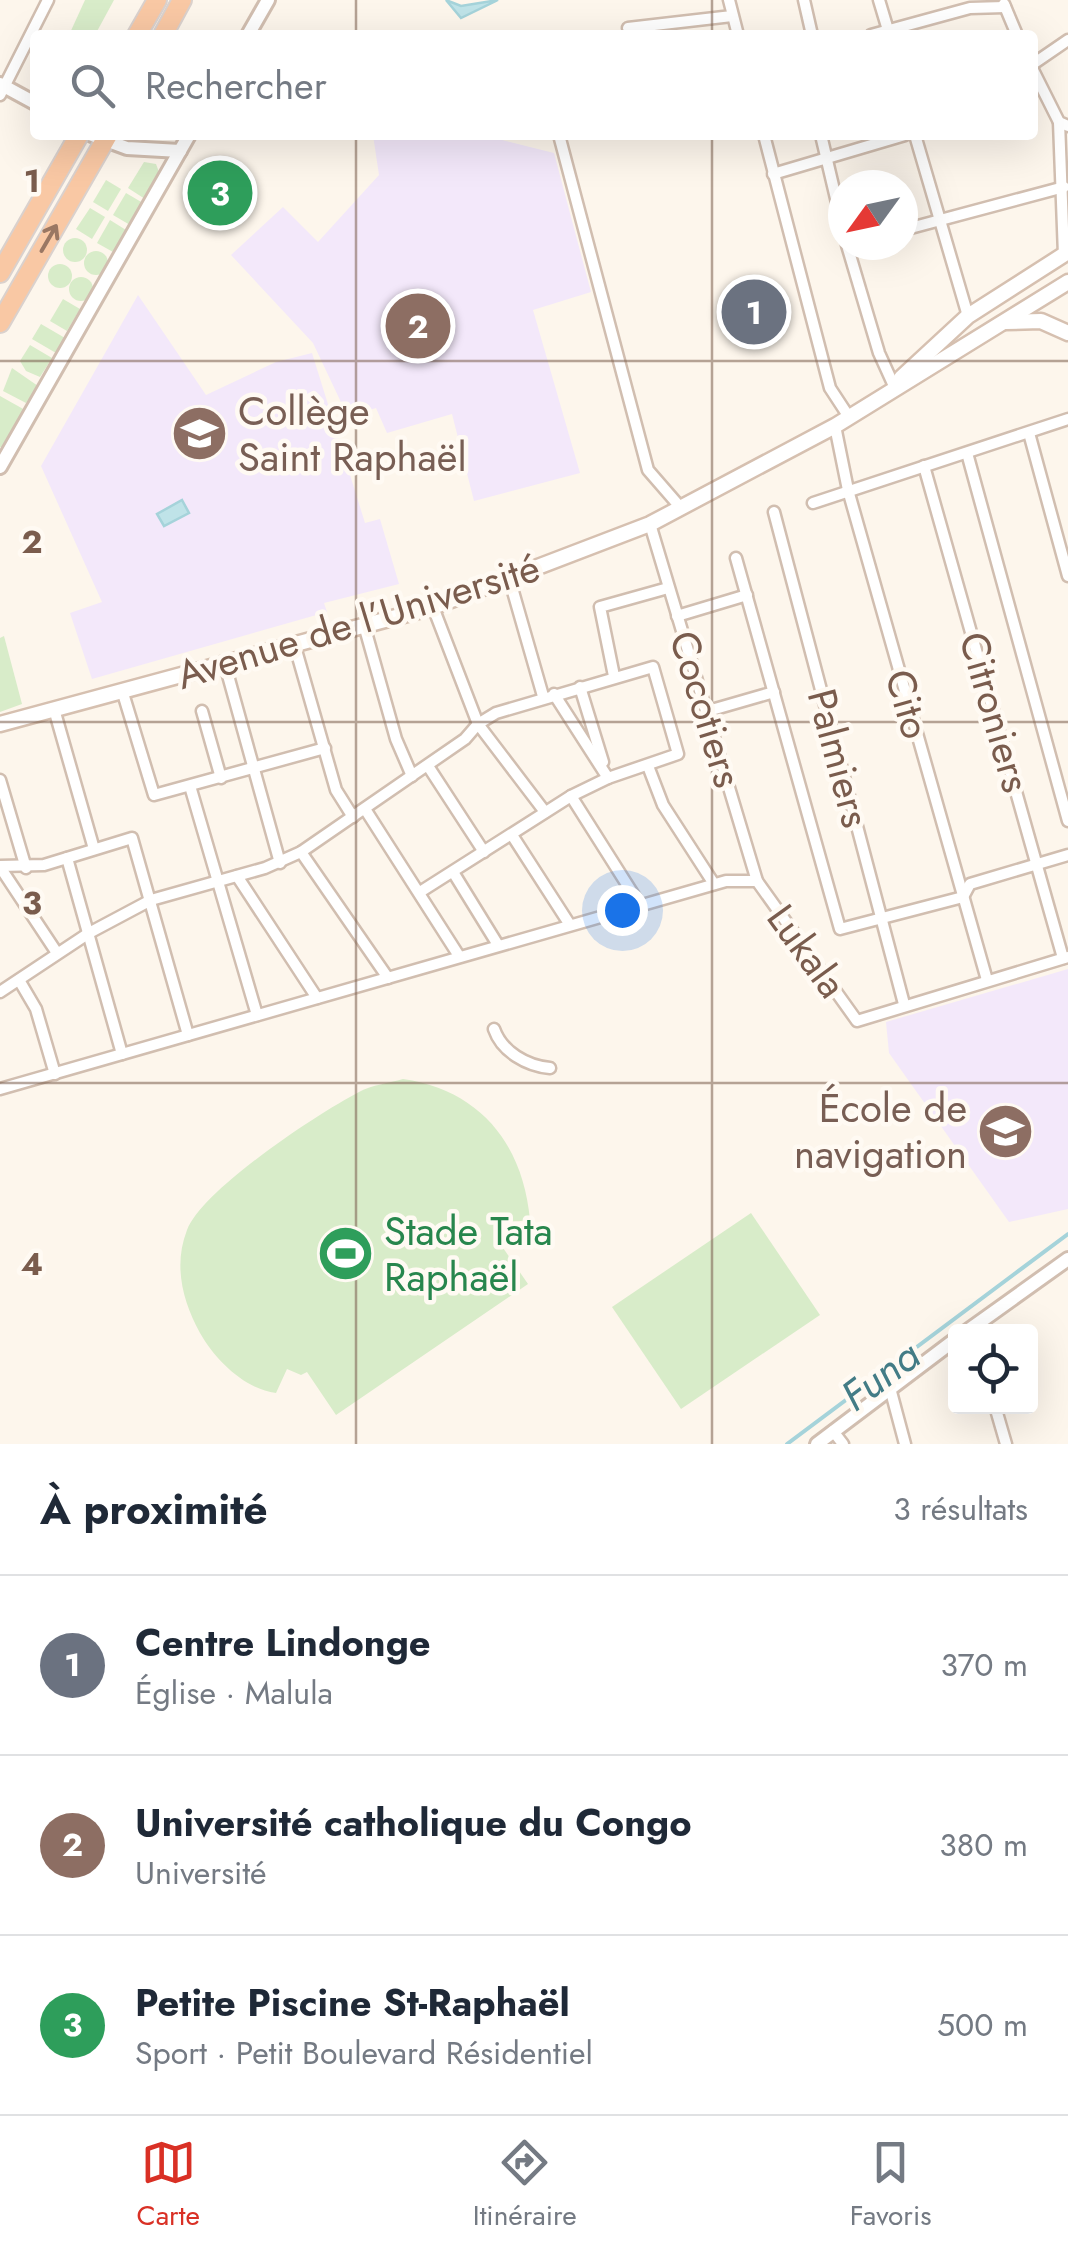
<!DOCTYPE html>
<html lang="fr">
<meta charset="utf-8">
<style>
body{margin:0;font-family:Jost,sans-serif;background:#f6f6f7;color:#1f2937}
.controls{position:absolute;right:30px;bottom:30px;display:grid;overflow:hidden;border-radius:10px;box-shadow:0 10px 40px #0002}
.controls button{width:90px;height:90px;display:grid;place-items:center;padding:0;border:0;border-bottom:2px solid #e0e1e3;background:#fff;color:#1f2937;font:50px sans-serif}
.compass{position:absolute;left:828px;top:170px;width:90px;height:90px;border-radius:50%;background:#fff;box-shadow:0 10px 40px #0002;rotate:237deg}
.you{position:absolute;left:622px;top:910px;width:35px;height:35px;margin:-25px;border:8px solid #fff;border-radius:50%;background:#1a73e8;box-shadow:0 0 0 15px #1a73e833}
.badge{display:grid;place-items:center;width:65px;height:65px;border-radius:50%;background:#d93025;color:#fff;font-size:32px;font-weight:700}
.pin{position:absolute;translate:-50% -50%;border:5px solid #fff;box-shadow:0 2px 10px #0006}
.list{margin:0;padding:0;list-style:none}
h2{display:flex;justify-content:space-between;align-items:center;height:130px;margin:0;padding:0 40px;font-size:42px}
h2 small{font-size:32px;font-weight:400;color:#747a83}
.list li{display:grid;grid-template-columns:65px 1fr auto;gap:30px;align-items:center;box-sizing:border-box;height:180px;padding:0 40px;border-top:2px solid #e0e1e3}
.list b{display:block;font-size:38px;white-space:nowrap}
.list p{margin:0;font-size:32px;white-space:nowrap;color:#747a83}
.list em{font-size:32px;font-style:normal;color:#747a83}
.icon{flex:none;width:55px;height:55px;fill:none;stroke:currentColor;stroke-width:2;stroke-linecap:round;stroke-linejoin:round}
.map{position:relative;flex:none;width:1068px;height:1444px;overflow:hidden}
.search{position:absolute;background:#fff;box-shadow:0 10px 40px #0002;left:30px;right:30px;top:30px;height:110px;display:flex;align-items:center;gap:25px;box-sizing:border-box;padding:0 35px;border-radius:10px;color:#747a83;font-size:38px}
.sheet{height:670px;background:#fff}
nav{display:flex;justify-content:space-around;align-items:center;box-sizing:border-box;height:140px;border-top:2px solid #e0e1e3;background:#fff;font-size:28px;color:#747a83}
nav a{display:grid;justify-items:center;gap:5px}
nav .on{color:#d93025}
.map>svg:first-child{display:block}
.education{fill:#f3e8fa}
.green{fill:#d8ecc9}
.water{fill:#bfe3e8;stroke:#a5d3da;stroke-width:2.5}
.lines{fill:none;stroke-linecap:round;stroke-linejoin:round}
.stream{stroke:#a5d3da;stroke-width:4}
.minor-casing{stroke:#d1beb0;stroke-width:15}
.tertiary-casing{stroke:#d1beb0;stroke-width:18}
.secondary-casing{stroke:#d6c0b0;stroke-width:19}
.trunk-casing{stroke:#dad1cd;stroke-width:22}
.minor{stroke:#fff;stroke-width:10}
.tertiary{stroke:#fff;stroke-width:12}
.secondary{stroke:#fff;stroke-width:14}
.trunk{stroke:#f9c8a4;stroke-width:18}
.oneway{stroke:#9a7763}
.grid{fill:none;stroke:#7a5c4d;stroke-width:2.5;stroke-opacity:0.55}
.labels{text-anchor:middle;stroke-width:9;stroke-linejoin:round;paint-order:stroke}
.education-label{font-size:40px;fill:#785e54;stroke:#fffaf3;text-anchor:start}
.street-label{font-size:40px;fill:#7a5c4d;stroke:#fffaf3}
.leisure-label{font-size:40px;fill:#27864d;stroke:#fffaf3;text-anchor:start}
.water-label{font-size:42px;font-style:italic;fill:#437c86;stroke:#fffaf3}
.grid-label{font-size:32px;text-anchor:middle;font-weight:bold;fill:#7a5c4d;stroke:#fffaf3;stroke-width:9;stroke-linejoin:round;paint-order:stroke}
</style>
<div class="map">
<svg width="1068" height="1444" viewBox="0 0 1068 1444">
<rect width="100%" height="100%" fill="#fdf6ec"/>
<g class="education">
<polygon points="373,135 482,135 554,153 591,292 533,310 580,473 474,501 452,414 387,433 376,408 348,417 313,343 231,255 283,207 318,242 379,175"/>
<polygon points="138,295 206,395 276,362 312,353 365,523 380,519 399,584 324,603 327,612 92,679 70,613 102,602 41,466"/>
<polygon points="1068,969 1068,1209 1009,1222 889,1053 886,1022"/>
</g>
<g class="green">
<polygon points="85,0 114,0 95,35 69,35"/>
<polygon points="144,162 156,164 159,172 145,199 128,188"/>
<polygon points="106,180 121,189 108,211 93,202"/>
<polygon points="126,193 143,203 130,225 113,215"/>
<polygon points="90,208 105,217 92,239 76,229"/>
<polygon points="110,220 126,230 113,252 97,243"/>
<circle cx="75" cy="250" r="12"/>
<circle cx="96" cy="263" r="12"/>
<circle cx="60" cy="276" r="12"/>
<circle cx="81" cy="289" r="12"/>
<polygon points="63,299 80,309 67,331 50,321"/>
<polygon points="41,324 65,338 56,353 32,339"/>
<polygon points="30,345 52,358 40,377 26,371 20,361"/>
<polygon points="12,368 38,386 26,403 3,391"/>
<polygon points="0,396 25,410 3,448 0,447"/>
<polygon points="4,636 22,704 0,712 0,638"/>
<path d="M403 1079C480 1090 523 1144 530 1220L500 1223 504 1238 499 1242 528 1284 336 1415 307 1372 301 1375 287 1369 276 1393C245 1389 216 1361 200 1333 183 1302 173 1266 187 1230 203 1189 317 1114 359 1092 372 1085 389 1083 403 1079Z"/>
<polygon points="751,1213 820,1315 681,1409 612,1307"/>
</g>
<g class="water">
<polygon points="446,0 461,6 498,0 461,18"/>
<polygon points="182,500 189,513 164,526 157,514"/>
</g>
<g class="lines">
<polyline class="stream" points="787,1444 1068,1234"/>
<defs>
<g id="minor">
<polyline points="729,0 738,35"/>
<polyline points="804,0 812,35"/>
<polyline points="879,0 888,30"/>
<polyline points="1004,4 1017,35"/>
<polyline points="628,28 732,16"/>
<polyline points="871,35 970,8 1005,7"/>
<polyline points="1033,64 1068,40"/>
<polyline points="1033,70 1059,122 1068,126"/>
<polyline points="0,95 48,0"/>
<polyline points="1059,122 1064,255"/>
<polyline points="559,135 648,470 681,508"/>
<polyline points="764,135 830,388 849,417"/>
<polyline points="821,135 843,228"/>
<polyline points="915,135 968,316"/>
<polyline points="773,174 905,135"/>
<polyline points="903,230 1064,187"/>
<polyline points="847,245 879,353 894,386"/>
<polyline points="835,426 848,490 987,980"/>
<polyline points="1029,433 1068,576"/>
<polyline points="967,453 1068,821"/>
<polyline points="924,466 1063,958"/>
<polyline points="813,503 1068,419"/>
<polyline points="774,512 904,1004"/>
<polyline points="650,524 757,881 857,1021 1068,957"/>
<polyline points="736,558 840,929 963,897 970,884 1068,855"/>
<polyline points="510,581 543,696"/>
<polyline points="433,607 478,724 545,812"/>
<polyline points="677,616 747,595"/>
<polyline points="364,625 396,739 412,776"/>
<polyline points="294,643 336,790 353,817"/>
<polyline points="224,661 280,863"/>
<polyline points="614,676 600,607 668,588"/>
<polyline points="580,687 603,762"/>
<polyline points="122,690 154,795 325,748"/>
<polyline points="554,694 608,778"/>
<polyline points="54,709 94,849"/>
<polyline points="202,711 221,778"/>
<polyline points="708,711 774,692"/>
<polyline points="428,766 484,852"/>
<polyline points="648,766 663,805 714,884"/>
<polyline points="0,780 26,868"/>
<polyline points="190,786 257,1015"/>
<polyline points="571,796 640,905"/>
<polyline points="365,809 459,956"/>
<polyline points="512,835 570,925"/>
<polyline points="301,852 388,978"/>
<polyline points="67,858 122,1054"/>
<polyline points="0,866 44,865 132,838 188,1035"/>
<polyline points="0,867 57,953"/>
<polyline points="453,872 498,945"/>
<polyline points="237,876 317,998"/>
<polyline points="19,980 36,1009 55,1074"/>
<polyline points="0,992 89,933 151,900 265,868 301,852 465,739 478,724 496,713 653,667 678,754 608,778 571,796 420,892"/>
<path d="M494 1029C502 1052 527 1066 550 1068"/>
<polyline points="0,1089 726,881 757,881"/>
<polyline points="890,1388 905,1444"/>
<polyline points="995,1406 1006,1444"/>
<polyline points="833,1431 843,1444"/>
</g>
<g id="tertiary">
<polyline points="248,35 268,0"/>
<polyline points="0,84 35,103"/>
<polyline points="92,135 127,148 180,151"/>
<polyline points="0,467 189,135"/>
<polyline points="966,1332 1068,1259"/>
<polyline points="817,1444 956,1339"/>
</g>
<g id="secondary">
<polyline points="1005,322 1041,321 1068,333"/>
<polyline points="901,378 968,316 1068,252"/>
<polyline points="0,724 433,607 650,524 835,426 1068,282"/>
</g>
<g id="trunk">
<polyline points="137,35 157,0"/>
<polyline points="163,35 182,0"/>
<polyline points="0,273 79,135"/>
<polyline points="0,323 108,135"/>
</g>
</defs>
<use href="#minor" class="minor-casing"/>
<use href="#tertiary" class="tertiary-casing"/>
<use href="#secondary" class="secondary-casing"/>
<use href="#trunk" class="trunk-casing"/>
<use href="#minor" class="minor"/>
<use href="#tertiary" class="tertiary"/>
<use href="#secondary" class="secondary"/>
<use href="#trunk" class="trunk"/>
</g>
<defs><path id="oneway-shaft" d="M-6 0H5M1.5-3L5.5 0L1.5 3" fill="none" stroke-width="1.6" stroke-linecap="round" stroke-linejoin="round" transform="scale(2.5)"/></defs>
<use class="oneway" href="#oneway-shaft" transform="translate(49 238) rotate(-60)"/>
<path class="grid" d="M356 0V35M712 0V35M356 135V1444M712 135V1444M0 361H1068M0 722H1068M0 1083H1068"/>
<defs>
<symbol id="school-disc" viewBox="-11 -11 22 22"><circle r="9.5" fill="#8d6e63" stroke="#fffaf3"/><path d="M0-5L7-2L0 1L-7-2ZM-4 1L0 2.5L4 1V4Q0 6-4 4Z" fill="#fff"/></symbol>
<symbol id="stadium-disc" viewBox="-11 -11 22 22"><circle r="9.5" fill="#2e9e5b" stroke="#fffaf3"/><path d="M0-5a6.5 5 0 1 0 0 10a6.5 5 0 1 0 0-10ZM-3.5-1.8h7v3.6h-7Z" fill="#fff"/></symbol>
</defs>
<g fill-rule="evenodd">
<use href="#school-disc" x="168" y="402" width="63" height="63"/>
<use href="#school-disc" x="974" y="1100" width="63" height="63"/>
<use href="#stadium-disc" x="314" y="1222" width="63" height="63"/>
</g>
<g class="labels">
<g class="education-label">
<text x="238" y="425">Collège<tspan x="238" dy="46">Saint Raphaël</tspan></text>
<text x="967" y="1122" text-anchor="end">École de<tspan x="967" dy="46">navigation</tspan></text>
</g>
<g class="street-label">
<text transform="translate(358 621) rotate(-17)" y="14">Avenue de l’Université</text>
<text transform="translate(908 704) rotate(74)" y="14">Cito</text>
<text transform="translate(706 709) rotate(73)" y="14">Cocotiers</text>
<text transform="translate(995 712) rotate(74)" y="14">Citroniers</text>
<text transform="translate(839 758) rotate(75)" y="14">Palmiers</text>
<text transform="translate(807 951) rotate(54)" y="14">Lukala</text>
</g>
<g class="leisure-label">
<text x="384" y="1245">Stade Tata<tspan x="384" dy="46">Raphaël</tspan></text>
</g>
<g class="water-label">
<text transform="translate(880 1375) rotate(-37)" y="15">Funa</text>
</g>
</g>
<g class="grid-label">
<text x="32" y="192">1</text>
<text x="32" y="553">2</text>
<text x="32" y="914">3</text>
<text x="32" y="1275">4</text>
</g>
</svg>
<div class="controls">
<button><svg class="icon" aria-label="locate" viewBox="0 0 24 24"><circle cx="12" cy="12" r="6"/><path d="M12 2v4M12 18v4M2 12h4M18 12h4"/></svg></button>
</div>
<svg class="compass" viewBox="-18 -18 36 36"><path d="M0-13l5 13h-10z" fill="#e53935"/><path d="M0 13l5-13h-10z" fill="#747a83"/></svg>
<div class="you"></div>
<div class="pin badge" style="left:754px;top:312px;background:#6b7280">1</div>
<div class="pin badge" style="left:418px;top:326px;background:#8d6e63">2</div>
<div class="pin badge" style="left:220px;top:193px;background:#2e9e5b">3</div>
<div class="search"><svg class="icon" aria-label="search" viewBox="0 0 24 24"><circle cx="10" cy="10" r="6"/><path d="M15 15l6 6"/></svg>Rechercher</div>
</div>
<section class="sheet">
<h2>À proximité<small>3 résultats</small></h2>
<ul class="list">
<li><span class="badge" style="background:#6b7280">1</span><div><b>Centre Lindonge</b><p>Église · Malula</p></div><em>370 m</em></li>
<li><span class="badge" style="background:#8d6e63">2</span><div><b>Université catholique du Congo</b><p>Université</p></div><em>380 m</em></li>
<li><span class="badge" style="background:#2e9e5b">3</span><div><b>Petite Piscine St-Raphaël</b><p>Sport · Petit Boulevard Résidentiel</p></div><em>500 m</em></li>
</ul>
</section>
<nav>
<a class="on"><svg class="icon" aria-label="map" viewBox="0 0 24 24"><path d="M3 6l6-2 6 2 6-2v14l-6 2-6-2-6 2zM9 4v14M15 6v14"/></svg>Carte</a>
<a><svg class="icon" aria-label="directions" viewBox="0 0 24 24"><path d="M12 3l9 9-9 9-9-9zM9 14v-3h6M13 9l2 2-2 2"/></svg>Itinéraire</a>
<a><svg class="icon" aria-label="saved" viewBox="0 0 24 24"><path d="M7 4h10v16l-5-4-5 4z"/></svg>Favoris</a>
</nav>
